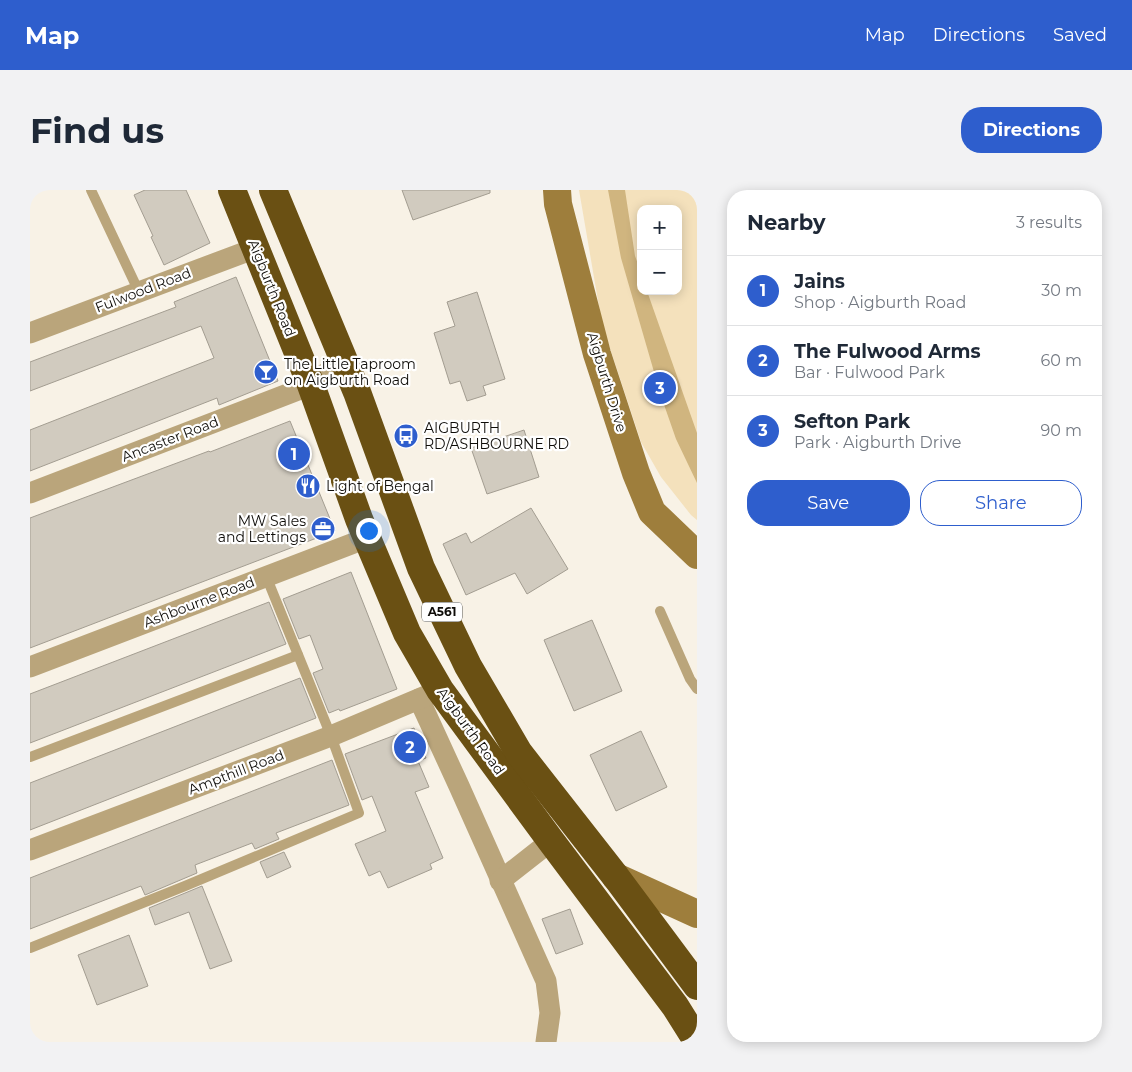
<!DOCTYPE html>
<meta charset="utf-8">
<style>
body{margin:0;font-family:Montserrat,sans-serif;background:#f2f2f3;color:#1f2937}
.controls{position:absolute;right:15px;top:15px;display:grid;overflow:hidden;border-radius:10px;box-shadow:0 2px 12px #0003}
.controls button{width:45px;height:45px;display:grid;place-items:center;padding:0;border:0;border-bottom:1px solid #e0e1e3;background:#fff;color:#1f2937;font:25px sans-serif}
.you{position:absolute;left:338px;top:340px;width:18px;height:18px;margin:-12px;border:4px solid #fff;border-radius:50%;background:#1a73e8;box-shadow:0 0 0 8px #1a73e833}
.badge{display:grid;place-items:center;width:32px;height:32px;border-radius:50%;background:#2e5ecd;color:#fff;font-size:16px;font-weight:700}
.pin{position:absolute;translate:-50% -50%;border:2px solid #fff;box-shadow:0 1px 5px #0006}
.list{margin:0;padding:0;list-style:none}
h2{display:flex;justify-content:space-between;align-items:center;height:65px;margin:0;padding:0 20px;font-size:21px}
h2 small{font-size:16px;font-weight:400;color:#747a83}
.list li{display:grid;grid-template-columns:32px 1fr auto;gap:15px;align-items:center;box-sizing:border-box;height:70px;padding:0 20px;border-top:1px solid #e0e1e3}
.list b{display:block;font-size:19px;white-space:nowrap}
.list p{margin:0;font-size:16px;white-space:nowrap;color:#747a83}
.list em{font-size:16px;font-style:normal;color:#747a83}
.actions{display:flex;gap:10px;padding:15px 20px}
.actions a{flex:1;padding:11px 0;border:1px solid #2e5ecd;border-radius:20px;text-align:center;font-size:18px;color:#2e5ecd}
.actions .main{background:#2e5ecd;color:#fff}
.map{position:relative;flex:none;width:667px;height:852px;overflow:hidden;border-radius:20px}
header{display:flex;align-items:center;gap:30px;box-sizing:border-box;height:70px;padding:0 25px;background:#2e5ecd;color:#fff}
header strong{font-size:24px}
nav{display:flex;gap:28px;margin-inline-start:auto;font-size:18px}
.intro{display:flex;align-items:center;justify-content:space-between;box-sizing:border-box;height:120px;padding:0 30px}
h1{margin:0;font-size:35px}
.button{padding:12px 22px;border-radius:20px;background:#2e5ecd;color:#fff;font-size:18px;font-weight:700}
main{display:flex;gap:30px;padding:0 30px}
aside{flex:1;background:#fff;border-radius:20px;box-shadow:0 2px 12px #0003}
.map>svg:first-child{display:block}
.green{fill:#f4e1bc;fill-rule:evenodd}
.forest{fill:#d0b57f}
.building{fill:#d1cbbf;stroke:#a39d91}
.lines{fill:none;stroke-linecap:round;stroke-linejoin:round}
.lane{stroke:#baa57b;stroke-width:10}
.street{stroke:#baa57b;stroke-width:21}
.secondary{stroke:#9e7e3c;stroke-width:28}
.highway{stroke:#6a5013;stroke-width:28}
.labels{text-anchor:middle;stroke-width:4.5;stroke-linejoin:round;paint-order:stroke}
.shield{fill:#fff;stroke:#575653;stroke-width:1}
.shield-label{font-size:12px;font-weight:bold;fill:#0f0d09}
.street-label{font-size:14px;fill:#0f0d09;stroke:#fff}
.poi-label{font-size:14px;fill:#0f0d09;stroke:#fff;text-anchor:start}
</style>
<header>
<strong>Map</strong>
<nav><a>Map</a><a>Directions</a><a>Saved</a></nav>
</header>
<div class="intro"><h1>Find us</h1><a class="button">Directions</a></div>
<main>
<div class="map">
<svg width="667" height="852" viewBox="0 0 667 852">
<rect width="100%" height="100%" fill="#f8f2e6"/>
<path class="green" d="M549 0H667V330L661 325 631 287 611 252 572 134ZM611 19H648V101H611Z"/>
<polygon class="forest" points="578,0 595,0 605,66 611,82 611,101 617,101 667,243 667,293 646,249 631,206 591,68"/>
<g class="building">
<polygon points="115,0 156,0 180,53 134,75 121,47 123,46 104,5"/>
<polygon points="372,0 460,0 460,3 383,30"/>
<polygon points="206,87 248,191 189,215 187,208 0,281 0,240 184,168 171,136 0,201 0,172 146,117 144,112"/>
<polygon points="447,102 475,189 453,196 456,205 437,211 430,191 420,194 404,143 425,136 417,112"/>
<polygon points="260,231 305,341 0,458 0,328 179,261 180,262"/>
<polygon points="494,240 509,287 457,304 441,258"/>
<polygon points="501,318 538,379 497,404 485,383 436,405 413,354 436,343 441,353"/>
<polygon points="321,382 367,499 310,521 309,519 299,523 283,483 293,479 280,445 269,449 253,409"/>
<polygon points="239,412 256,454 0,553 0,504"/>
<polygon points="562,430 592,501 544,521 514,450"/>
<polygon points="270,488 286,528 0,640 0,593"/>
<polygon points="384,538 396,568 388,571 399,597 385,602 413,668 400,674 402,679 358,698 350,681 339,686 325,654 356,641 342,606 332,610 315,564"/>
<polygon points="611,541 637,597 586,621 560,565"/>
<polygon points="302,570 319,615 246,643 249,649 225,659 222,653 165,675 167,683 115,705 111,696 0,739 0,688"/>
<polygon points="254,662 261,677 237,688 230,672"/>
<polygon points="172,696 202,771 180,779 159,722 125,735 119,718"/>
<polygon points="540,719 553,754 526,764 512,729"/>
<polygon points="99,745 118,796 67,815 48,765"/>
</g>
<g class="lines">
<g class="lane">
<polyline points="61,0 109,102"/>
<polyline points="630,421 660,489 667,499"/>
<polyline points="0,567 268,465"/>
<polyline points="0,758 155,696 329,623 301,546 236,386"/>
</g>
<g class="street">
<polyline points="0,143 226,58"/>
<polyline points="0,303 281,195 313,170"/>
<polyline points="0,477 337,348"/>
<polyline points="389,509 429,596 516,791 520,823 516,852"/>
<polyline points="0,660 301,546 410,500"/>
<polyline points="470,691 521,651"/>
</g>
<g class="secondary">
<polyline points="527,0 528,14 567,164 606,283 622,322 667,365"/>
<polyline points="586,687 667,724"/>
</g>
<g class="highway">
<polyline points="202,0 281,195 329,329 377,443 410,500 521,651 645,816 667,851"/>
<polyline points="243,0 327,202 391,378 438,476 489,563 586,687 667,796"/>
</g>
</g>
<defs>
<symbol id="bar-disc" viewBox="-11 -11 22 22"><circle r="9.5" fill="#2e5ecd" stroke="#fff"/><path d="M-6-5H6L.8 .8V4.5H3.5V6h-7V4.5H-.8V.8Z" fill="#fff"/></symbol>
<symbol id="bus-disc" viewBox="-11 -11 22 22"><circle r="9.5" fill="#2e5ecd" stroke="#fff"/><path d="M-5-6H5V4H4V6H2V4H-2V6H-4V4H-5ZM-3.5-4V0h7V-4ZM-3.5 1.2v1.5H-2V1.2ZM2 1.2v1.5H3.5V1.2Z" fill="#fff"/></symbol>
<symbol id="restaurant-disc" viewBox="-11 -11 22 22"><circle r="9.5" fill="#2e5ecd" stroke="#fff"/><path d="M-5-6h1v4h1v-4h1v4h1v-4h1v5L-1.5 .5V6h-2V.5L-5-1ZM5-6V6H3V1.5H1.5Q1.5-4 5-6Z" fill="#fff"/></symbol>
<symbol id="office-disc" viewBox="-11 -11 22 22"><circle r="9.5" fill="#2e5ecd" stroke="#fff"/><path d="M-6-3h4V-5.5h4V-3h4V5H-6ZM-1-4.5V-3h2v-1.5ZM-6 0V1H6V0Z" fill="#fff"/></symbol>
</defs>
<g fill-rule="evenodd">
<use href="#bar-disc" x="222" y="168" width="28" height="28"/>
<use href="#bus-disc" x="362" y="232" width="28" height="28"/>
<use href="#restaurant-disc" x="264" y="282" width="28" height="28"/>
<use href="#office-disc" x="279" y="325" width="28" height="28"/>
</g>
<g class="labels">
<rect class="shield" x="392" y="412.5" width="40" height="19" rx="4"/>
<g class="shield-label">
<text x="412" y="426">A561</text>
</g>
<g class="street-label">
<text transform="translate(242 98) rotate(68)" y="5">Aigburth Road</text>
<text transform="translate(113 100) rotate(-21)" y="5">Fulwood Road</text>
<text transform="translate(577 192) rotate(73)" y="5">Aigburth Drive</text>
<text transform="translate(140 249) rotate(-21)" y="5">Ancaster Road</text>
<text transform="translate(169 412) rotate(-21)" y="5">Ashbourne Road</text>
<text transform="translate(441 541) rotate(54)" y="5">Aigburth Road</text>
<text transform="translate(206 582) rotate(-21)" y="5">Ampthill Road</text>
</g>
<g class="poi-label">
<text x="254" y="179">The Little Taproom<tspan x="254" dy="16">on Aigburth Road</tspan></text>
<text x="394" y="243">AIGBURTH<tspan x="394" dy="16">RD/ASHBOURNE RD</tspan></text>
<text x="296" y="301">Light of Bengal</text>
<text x="276" y="336" text-anchor="end">MW Sales<tspan x="276" dy="16">and Lettings</tspan></text>
</g>
</g>
</svg>
<div class="controls">
<button>+</button>
<button>−</button>
</div>
<div class="you"></div>
<div class="pin badge" style="left:264px;top:264px">1</div>
<div class="pin badge" style="left:380px;top:557px">2</div>
<div class="pin badge" style="left:630px;top:198px">3</div>
</div>
<aside>
<h2>Nearby<small>3 results</small></h2>
<ul class="list">
<li><span class="badge">1</span><div><b>Jains</b><p>Shop · Aigburth Road</p></div><em>30 m</em></li>
<li><span class="badge">2</span><div><b>The Fulwood Arms</b><p>Bar · Fulwood Park</p></div><em>60 m</em></li>
<li><span class="badge">3</span><div><b>Sefton Park</b><p>Park · Aigburth Drive</p></div><em>90 m</em></li>
</ul>
<div class="actions"><a class="main">Save</a><a>Share</a></div>
</aside>
</main>
